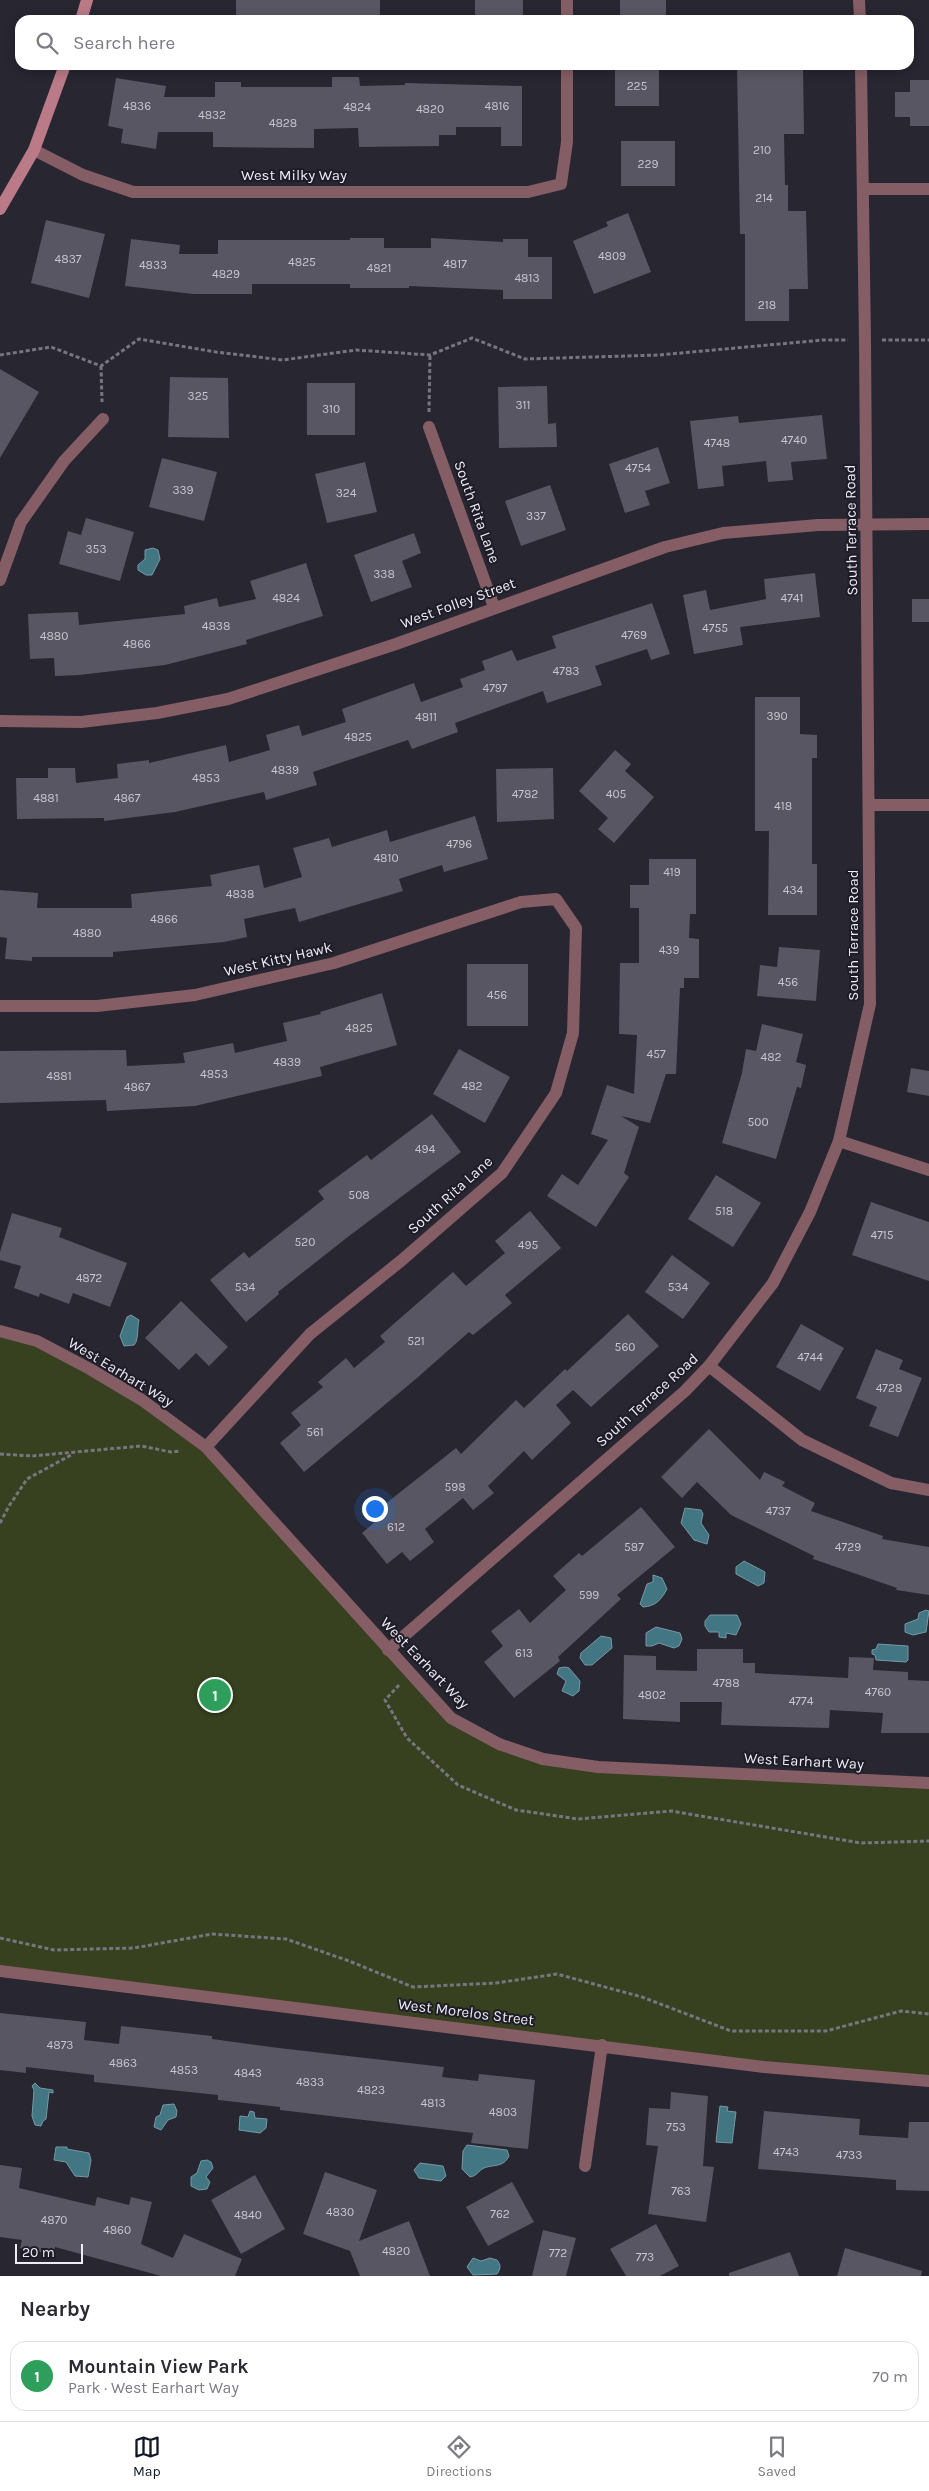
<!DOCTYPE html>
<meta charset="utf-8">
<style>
body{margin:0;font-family:Karla,sans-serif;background:#f2f2f3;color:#2b2b33}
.scale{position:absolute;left:15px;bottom:12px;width:68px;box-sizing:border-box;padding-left:5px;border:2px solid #edecf4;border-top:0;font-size:14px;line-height:18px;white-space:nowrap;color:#edecf4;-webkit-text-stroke:4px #1d1c27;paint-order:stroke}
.you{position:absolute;left:374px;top:1508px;width:18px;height:18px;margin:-12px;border:4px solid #fff;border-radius:50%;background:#1a73e8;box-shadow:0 0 0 8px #1a73e833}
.badge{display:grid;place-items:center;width:32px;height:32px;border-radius:50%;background:#111827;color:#fff;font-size:16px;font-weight:700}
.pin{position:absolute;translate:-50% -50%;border:2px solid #fff;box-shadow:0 1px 5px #0006}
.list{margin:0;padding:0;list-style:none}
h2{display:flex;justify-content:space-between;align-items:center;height:65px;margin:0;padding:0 20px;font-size:21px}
h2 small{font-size:16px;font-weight:400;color:#7c7c81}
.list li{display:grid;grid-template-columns:32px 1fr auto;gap:15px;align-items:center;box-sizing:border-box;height:70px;margin:0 10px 10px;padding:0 10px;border:1px solid #e1e1e2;border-radius:15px}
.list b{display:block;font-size:19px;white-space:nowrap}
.list p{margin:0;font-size:16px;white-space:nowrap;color:#7c7c81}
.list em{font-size:16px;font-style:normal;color:#7c7c81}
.icon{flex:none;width:28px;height:28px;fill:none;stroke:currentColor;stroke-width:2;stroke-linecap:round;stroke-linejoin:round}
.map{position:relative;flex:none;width:929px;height:2276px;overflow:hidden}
.search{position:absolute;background:#fff;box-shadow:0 2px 12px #0003;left:15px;right:15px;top:15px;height:55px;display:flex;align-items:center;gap:12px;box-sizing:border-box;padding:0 18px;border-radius:15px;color:#7c7c81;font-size:19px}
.sheet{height:145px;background:#fff}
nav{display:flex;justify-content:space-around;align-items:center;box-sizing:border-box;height:70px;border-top:1px solid #e1e1e2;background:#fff;font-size:14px;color:#7c7c81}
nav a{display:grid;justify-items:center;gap:2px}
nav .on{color:#111827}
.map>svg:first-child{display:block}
.green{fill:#37411f}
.water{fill:#427683;stroke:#7599a5}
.building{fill:#575662}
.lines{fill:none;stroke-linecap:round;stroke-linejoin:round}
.path{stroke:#777680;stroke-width:3;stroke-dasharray:4 2.5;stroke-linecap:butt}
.street{stroke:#855d65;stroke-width:12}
.secondary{stroke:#ba7a87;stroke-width:12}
.labels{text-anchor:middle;stroke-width:4;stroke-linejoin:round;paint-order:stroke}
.number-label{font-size:12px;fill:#c8c6d0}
.street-label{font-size:15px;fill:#edecf4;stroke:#1d1c27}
</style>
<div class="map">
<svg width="929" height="2276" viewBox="0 0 929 2276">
<rect width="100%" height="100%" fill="#272631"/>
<polygon class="green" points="0,1331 37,1341 206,1447 451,1718 543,1759 929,1783 929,2081 0,1971"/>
<g class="water">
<polygon points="153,548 158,550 160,559 152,575 146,575 138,570 138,565 145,559 145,550"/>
<path d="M131 1315 139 1320C137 1327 139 1340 134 1345L124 1346 120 1336 127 1317Z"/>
<polygon points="685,1508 701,1510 703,1514 701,1523 709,1535 707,1544 694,1540 681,1523"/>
<polygon points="744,1561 765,1572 764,1583 758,1586 736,1574 736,1567"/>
<path d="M653 1575 662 1578 667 1589C661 1600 656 1606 643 1607L640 1604 647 1584 653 1582Z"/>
<polygon points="926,1610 929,1611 926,1632 913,1635 905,1632 905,1624 918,1619 919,1613"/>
<polygon points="710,1615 737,1615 741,1624 736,1635 726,1633 726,1638 719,1637 719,1632 709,1632 705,1626 705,1621"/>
<polygon points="656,1627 680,1633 682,1639 679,1646 674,1648 659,1643 652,1646 646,1646 646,1633"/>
<polygon points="601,1636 611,1638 612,1648 592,1665 585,1665 580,1658 581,1653"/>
<polygon points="878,1644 908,1646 908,1660 906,1662 876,1660 875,1655 872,1654 872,1650 876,1649"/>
<polygon points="565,1667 569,1668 580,1681 579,1691 573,1696 562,1691 566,1681 557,1674 559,1668"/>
<polygon points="35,2083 40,2088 53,2090 53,2093 49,2092 46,2119 43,2121 41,2126 35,2125 32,2116 34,2090 32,2086"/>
<polygon points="174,2104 177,2111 176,2117 168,2120 161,2130 154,2127 156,2117 160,2115 163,2105"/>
<polygon points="720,2106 728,2107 727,2111 736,2112 732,2143 716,2142"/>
<polygon points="250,2111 254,2112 255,2118 267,2119 266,2128 260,2133 239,2130 240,2116 248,2117"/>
<path d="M467 2145 507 2150 509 2156C503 2168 494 2164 484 2168 478 2171 477 2176 470 2177L462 2169 463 2151Z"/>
<polygon points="56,2147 67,2147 67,2149 89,2153 91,2160 88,2177 75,2176 66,2162 54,2160"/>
<polygon points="207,2160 211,2162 213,2168 206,2177 210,2182 207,2189 199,2190 191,2186 191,2177 197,2173 201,2161"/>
<polygon points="420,2163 443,2166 446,2176 441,2181 419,2178 414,2170"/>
<path d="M473 2258 481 2261 490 2258 497 2260C501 2265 501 2268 497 2274L473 2275 467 2267Z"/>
</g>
<g class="building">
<polygon points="236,0 380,0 380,20 236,18"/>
<rect x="475" y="0" width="48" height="19"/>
<rect x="620" y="0" width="46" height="20"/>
<rect x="615" y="65" width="44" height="41"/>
<polygon points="737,65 803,65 804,134 784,134 785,185 788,185 788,211 806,211 808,289 789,289 789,321 745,321 745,234 740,234"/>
<polygon points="332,77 359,77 360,86 405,85 405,83 522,86 522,146 501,146 501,127 456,127 456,135 439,135 439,146 359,147 358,128 314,129 314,148 213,147 213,132 158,132 156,149 121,143 123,129 108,126 116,78 166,86 164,97 215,97 215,82 241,82 241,87 332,87"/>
<polygon points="910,80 929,80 929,126 910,126 910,117 895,117 895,92 910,92"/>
<rect x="621" y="141" width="54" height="45"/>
<polygon points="628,213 651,272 594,294 573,241 608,226 606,222"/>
<polygon points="46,220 105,234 89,298 31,283"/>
<polygon points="350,238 384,238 384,248 431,248 431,238 503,242 503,239 528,239 528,257 552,257 552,299 503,299 503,290 409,286 409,288 350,288 350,284 252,284 252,294 193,294 125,286 131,239 180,245 179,254 218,254 218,240 350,240"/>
<polygon points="0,369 39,392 0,458"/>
<polygon points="170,377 228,378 229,438 168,437"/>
<rect x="307" y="383" width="48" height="52"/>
<polygon points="547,386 548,424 556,423 557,447 499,448 498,387"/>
<polygon points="822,415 827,459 791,462 793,480 768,482 766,461 722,466 724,486 698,489 690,421 738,416 739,423"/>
<polygon points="658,447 670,483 645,491 650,505 625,513 609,464"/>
<polygon points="162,458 217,472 204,521 149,507"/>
<polygon points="365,462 377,512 327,523 315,474"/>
<polygon points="550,485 566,530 521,546 505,501"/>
<polygon points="86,518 134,532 120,581 59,564 68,531 81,535"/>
<polygon points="414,533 421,553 402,561 412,587 371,602 354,555"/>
<polygon points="306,563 323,616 246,640 247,644 165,665 79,675 55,676 54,658 30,659 28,614 78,612 79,625 185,614 184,606 217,598 219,607 256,599 250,581"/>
<polygon points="815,573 820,617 740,627 743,645 694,654 683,595 706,590 710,610 766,599 764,579"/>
<rect x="912" y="599" width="17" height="23"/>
<polygon points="652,603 670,654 651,660 647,649 595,666 602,685 547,703 543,691 455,723 458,732 412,749 408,740 313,772 317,785 266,800 264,792 175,812 104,821 104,818 17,819 16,778 48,778 48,768 75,768 76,783 118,778 117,764 149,760 149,763 226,745 229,762 270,750 266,735 299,725 302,736 346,722 342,709 414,683 421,702 463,687 460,679 485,670 482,661 512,650 517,661 556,648 552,636"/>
<polygon points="755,697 800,697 800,734 817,735 817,758 812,758 812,864 817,864 817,915 768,915 769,831 755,831"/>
<polygon points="615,750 631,764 625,771 654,797 614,843 598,829 608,818 579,791"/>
<polygon points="553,768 554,819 497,822 496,769"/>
<polygon points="475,816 488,859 444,872 442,865 399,879 403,891 349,907 299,922 295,908 244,919 247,937 224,942 113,952 113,957 32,957 32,961 5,959 7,938 0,937 0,890 38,893 37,908 132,908 131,894 212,886 210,875 259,865 264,888 302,877 293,848 329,838 332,847 387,830 390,842"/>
<polygon points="649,859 696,859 696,914 690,914 689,938 699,939 699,978 684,978 684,988 680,988 676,1074 666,1074 650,1123 621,1116 639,1127 624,1173 629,1177 596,1227 547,1196 562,1174 578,1185 608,1140 591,1134 607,1085 634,1094 637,1035 619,1034 620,963 639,963 639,908 630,908 630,885 649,885"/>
<polygon points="779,947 820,950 816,1001 757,996 760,965 777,967"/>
<rect x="467" y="964" width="61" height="62"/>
<polygon points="382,993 397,1045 320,1067 322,1076 195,1106 107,1111 106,1100 0,1103 0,1051 126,1050 127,1066 185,1063 183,1053 233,1043 235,1053 287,1041 283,1023 321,1014 320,1012"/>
<polygon points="762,1024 803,1034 796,1062 806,1065 801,1088 797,1087 776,1159 722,1143 742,1073 746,1049 756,1051"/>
<polygon points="459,1049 510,1077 485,1123 433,1094"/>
<polygon points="911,1068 929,1071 929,1096 907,1092"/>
<polygon points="432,1114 461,1152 349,1236 278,1292 279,1294 246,1322 210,1280 244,1252 249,1258 324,1199 318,1191 367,1155 371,1160"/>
<polygon points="716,1175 761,1203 733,1247 688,1219"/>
<polygon points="871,1202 929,1222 929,1281 852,1255"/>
<polygon points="530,1211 561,1248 505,1295 512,1303 473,1335 469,1332 417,1378 304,1472 280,1443 301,1425 291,1413 323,1387 318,1382 346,1358 354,1368 385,1342 380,1336 453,1272 466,1286 505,1253 495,1241"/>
<polygon points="12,1213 62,1228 59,1237 127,1263 110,1307 73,1293 69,1304 40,1293 39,1297 14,1288 21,1266 0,1260 0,1252"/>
<polygon points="672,1255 710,1283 683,1319 645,1292"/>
<polygon points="181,1301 228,1347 209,1366 196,1353 179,1370 145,1338"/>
<polygon points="628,1314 659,1346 591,1407 573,1390 556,1405 571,1423 532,1460 524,1451 488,1486 494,1493 473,1510 463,1498 425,1529 434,1542 410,1561 402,1552 387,1564 362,1533 375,1522 370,1516 456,1448 461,1454 516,1400 524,1408 565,1369 567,1371"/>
<polygon points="801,1324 844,1348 820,1391 776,1367"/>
<polygon points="876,1349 903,1360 899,1369 922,1378 898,1437 869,1426 877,1407 856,1398"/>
<polygon points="709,1429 760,1480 764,1472 785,1482 782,1486 815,1503 811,1511 883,1536 882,1539 929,1547 929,1595 896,1590 897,1588 813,1559 814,1556 731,1515 697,1482 682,1498 661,1477"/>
<polygon points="641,1507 675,1547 617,1595 621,1599 558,1657 560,1661 514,1698 484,1662 503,1646 491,1631 519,1609 530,1623 566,1590 553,1576 579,1553 582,1556"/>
<polygon points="697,1649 743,1649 743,1663 755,1663 755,1673 848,1678 849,1657 874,1658 873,1670 908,1672 908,1680 929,1681 929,1733 881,1733 883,1713 830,1710 829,1728 721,1725 722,1702 680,1702 680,1722 623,1719 624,1655 656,1656 656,1670 697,1671"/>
<polygon points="0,2013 86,2022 84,2040 119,2044 121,2026 212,2036 212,2039 279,2048 444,2067 442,2077 478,2081 479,2074 535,2080 528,2149 471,2143 473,2133 280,2110 280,2107 218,2100 218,2095 94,2082 94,2075 26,2067 26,2073 0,2070"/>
<polygon points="671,2092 708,2096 703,2166 714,2167 706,2222 648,2214 658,2146 646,2145 649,2108 670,2109"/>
<polygon points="764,2111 860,2119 859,2135 908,2138 909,2122 929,2122 929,2191 896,2190 896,2180 758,2169"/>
<polygon points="0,2165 22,2168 19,2188 95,2206 97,2197 129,2205 131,2197 152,2202 141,2244 173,2258 184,2234 242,2259 235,2276 161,2276 55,2247 53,2255 20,2248 22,2240 0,2237"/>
<polygon points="325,2172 377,2190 359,2241 409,2221 430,2276 360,2276 350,2251 303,2234"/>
<polygon points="255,2175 285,2229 241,2254 211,2200"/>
<polygon points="512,2182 534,2222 488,2246 466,2207"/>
<polygon points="656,2224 679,2266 660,2276 626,2276 610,2249"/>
<polygon points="543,2230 576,2238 566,2276 532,2276"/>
<polygon points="845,2248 922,2271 921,2276 837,2276"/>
<polygon points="790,2252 799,2276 729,2276 729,2273"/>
</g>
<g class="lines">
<g class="path">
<polyline points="882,340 929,340"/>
<polyline points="0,355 51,347 101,366 139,339 216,352 283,360 356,350 430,355 472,338 525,359 659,355 823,340 848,340"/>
<polyline points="101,366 102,402"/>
<polyline points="429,412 430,355"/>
<polyline points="0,1454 32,1456 141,1446 171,1452 181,1451"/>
<polyline points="0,1523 9,1506 27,1479 71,1455"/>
<polyline points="399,1685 385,1700 407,1738 458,1785 516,1810 578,1819 671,1811 861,1843 929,1841"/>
<polyline points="0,1938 54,1950 134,1948 212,1934 286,1939 349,1961 413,1987 496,1983 557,1974 642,1997 731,2031 826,2031 901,2011 929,2014"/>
</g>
<g class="street">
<polyline points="859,0 860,20"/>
<polyline points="567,20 567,0"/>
<polyline points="34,150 83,175 133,192 528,192 561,184 567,142 567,65"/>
<polyline points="863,189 929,189"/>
<polyline points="429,427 494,607"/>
<polyline points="0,580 21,522 64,461 103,419"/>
<polyline points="0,721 81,722 157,713 228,699 396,644 665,547 723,533 818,525 929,524"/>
<polyline points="870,805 929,805"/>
<polyline points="0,1006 97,1006 195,995 334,963 521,902 556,899 576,928 573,1033 556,1093 502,1173 402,1260 310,1334 206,1447"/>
<polyline points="839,1141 929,1170"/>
<polyline points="0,1331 37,1341 90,1369 142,1400 206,1447 451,1718 499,1744 543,1759 598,1767 929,1783"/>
<polyline points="709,1366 802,1440 891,1483 929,1490"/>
<polyline points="388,1650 685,1391 709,1366 773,1283 810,1212 839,1141 870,1004 865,341 861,65"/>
<polyline points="0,1971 764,2067 929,2081"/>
<polyline points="585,2166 602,2045"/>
</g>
<g class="secondary">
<polyline points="81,20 87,0"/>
<polyline points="0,209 34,150 65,65"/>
</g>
</g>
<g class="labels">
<g class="number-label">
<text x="637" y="90">225</text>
<text x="137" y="110">4836</text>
<text x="497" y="110">4816</text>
<text x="357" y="111">4824</text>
<text x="430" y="113">4820</text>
<text x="212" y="119">4832</text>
<text x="283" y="127">4828</text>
<text x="762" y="154">210</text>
<text x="648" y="168">229</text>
<text x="764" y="202">214</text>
<text x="612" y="260">4809</text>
<text x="68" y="263">4837</text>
<text x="302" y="266">4825</text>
<text x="455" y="268">4817</text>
<text x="153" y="269">4833</text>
<text x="379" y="272">4821</text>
<text x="226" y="278">4829</text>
<text x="527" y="282">4813</text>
<text x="767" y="309">218</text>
<text x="198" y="400">325</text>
<text x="523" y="409">311</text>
<text x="331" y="413">310</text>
<text x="794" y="444">4740</text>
<text x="717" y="447">4748</text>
<text x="638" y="472">4754</text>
<text x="183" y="494">339</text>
<text x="346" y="497">324</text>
<text x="536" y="520">337</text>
<text x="96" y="553">353</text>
<text x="384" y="578">338</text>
<text x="286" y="602">4824</text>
<text x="792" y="602">4741</text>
<text x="216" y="630">4838</text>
<text x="715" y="632">4755</text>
<text x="634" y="639">4769</text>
<text x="54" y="640">4880</text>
<text x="137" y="648">4866</text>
<text x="566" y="675">4783</text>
<text x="495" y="692">4797</text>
<text x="777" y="720">390</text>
<text x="426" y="721">4811</text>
<text x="358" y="741">4825</text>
<text x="285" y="774">4839</text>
<text x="206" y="782">4853</text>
<text x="525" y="798">4782</text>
<text x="616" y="798">405</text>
<text x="46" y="802">4881</text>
<text x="127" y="802">4867</text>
<text x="783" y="810">418</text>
<text x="459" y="848">4796</text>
<text x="386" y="862">4810</text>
<text x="672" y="876">419</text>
<text x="793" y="894">434</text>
<text x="240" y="898">4838</text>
<text x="164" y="923">4866</text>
<text x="87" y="937">4880</text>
<text x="669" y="954">439</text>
<text x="788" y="986">456</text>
<text x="497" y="999">456</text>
<text x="359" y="1032">4825</text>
<text x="656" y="1058">457</text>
<text x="771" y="1061">482</text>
<text x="287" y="1066">4839</text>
<text x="214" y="1078">4853</text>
<text x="59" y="1080">4881</text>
<text x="472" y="1090">482</text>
<text x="137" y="1091">4867</text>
<text x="758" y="1126">500</text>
<text x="425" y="1153">494</text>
<text x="359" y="1199">508</text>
<text x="724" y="1215">518</text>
<text x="882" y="1239">4715</text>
<text x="305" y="1246">520</text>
<text x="528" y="1249">495</text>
<text x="89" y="1282">4872</text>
<text x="245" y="1291">534</text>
<text x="678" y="1291">534</text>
<text x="416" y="1345">521</text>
<text x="625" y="1351">560</text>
<text x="810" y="1361">4744</text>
<text x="889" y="1392">4728</text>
<text x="315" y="1436">561</text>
<text x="455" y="1491">598</text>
<text x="778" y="1515">4737</text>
<text x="396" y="1531">612</text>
<text x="634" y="1551">587</text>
<text x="848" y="1551">4729</text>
<text x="589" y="1599">599</text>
<text x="524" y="1657">613</text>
<text x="726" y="1687">4788</text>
<text x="878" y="1696">4760</text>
<text x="652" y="1699">4802</text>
<text x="801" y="1705">4774</text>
<text x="60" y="2049">4873</text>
<text x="123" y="2067">4863</text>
<text x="184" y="2074">4853</text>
<text x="248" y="2077">4843</text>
<text x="310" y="2086">4833</text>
<text x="371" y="2094">4823</text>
<text x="433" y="2107">4813</text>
<text x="503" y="2116">4803</text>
<text x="676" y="2131">753</text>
<text x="786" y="2156">4743</text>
<text x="849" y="2159">4733</text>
<text x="681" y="2195">763</text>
<text x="340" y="2216">4830</text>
<text x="500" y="2218">762</text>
<text x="248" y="2219">4840</text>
<text x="54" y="2224">4870</text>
<text x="117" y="2234">4860</text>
<text x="396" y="2255">4820</text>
<text x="558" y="2257">772</text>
<text x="645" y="2261">773</text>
</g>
<g class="street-label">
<text x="294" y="180">West Milky Way</text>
<text transform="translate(477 512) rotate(70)" y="5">South Rita Lane</text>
<text transform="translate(851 530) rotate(-91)" y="5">South Terrace Road</text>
<text transform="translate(458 603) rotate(-20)" y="5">West Folley Street</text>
<text transform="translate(853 935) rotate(-90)" y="5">South Terrace Road</text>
<text transform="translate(278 959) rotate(-13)" y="5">West Kitty Hawk</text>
<text transform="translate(450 1195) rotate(-42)" y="5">South Rita Lane</text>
<text transform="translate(121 1372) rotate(31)" y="5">West Earhart Way</text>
<text transform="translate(647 1400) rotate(-42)" y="5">South Terrace Road</text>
<text transform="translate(425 1663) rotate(46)" y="5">West Earhart Way</text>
<text transform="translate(804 1761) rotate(3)" y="5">West Earhart Way</text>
<text transform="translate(466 2012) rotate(7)" y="5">West Morelos Street</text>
</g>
</g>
</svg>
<div class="scale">20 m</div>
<div class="you"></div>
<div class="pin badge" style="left:215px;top:1695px;background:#2e9e5b">1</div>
<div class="search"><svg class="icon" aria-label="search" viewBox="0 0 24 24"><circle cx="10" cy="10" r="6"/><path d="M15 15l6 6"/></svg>Search here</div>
</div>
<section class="sheet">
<h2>Nearby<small></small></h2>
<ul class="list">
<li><span class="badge" style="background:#2e9e5b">1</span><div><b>Mountain View Park</b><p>Park · West Earhart Way</p></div><em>70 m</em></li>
</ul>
</section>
<nav>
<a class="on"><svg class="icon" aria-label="map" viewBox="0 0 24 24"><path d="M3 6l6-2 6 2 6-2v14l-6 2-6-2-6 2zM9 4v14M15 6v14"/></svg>Map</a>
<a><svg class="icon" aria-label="directions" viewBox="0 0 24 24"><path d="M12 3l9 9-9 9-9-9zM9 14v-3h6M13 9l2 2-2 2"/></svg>Directions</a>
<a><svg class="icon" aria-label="saved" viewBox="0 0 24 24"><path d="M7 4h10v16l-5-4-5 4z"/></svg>Saved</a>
</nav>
